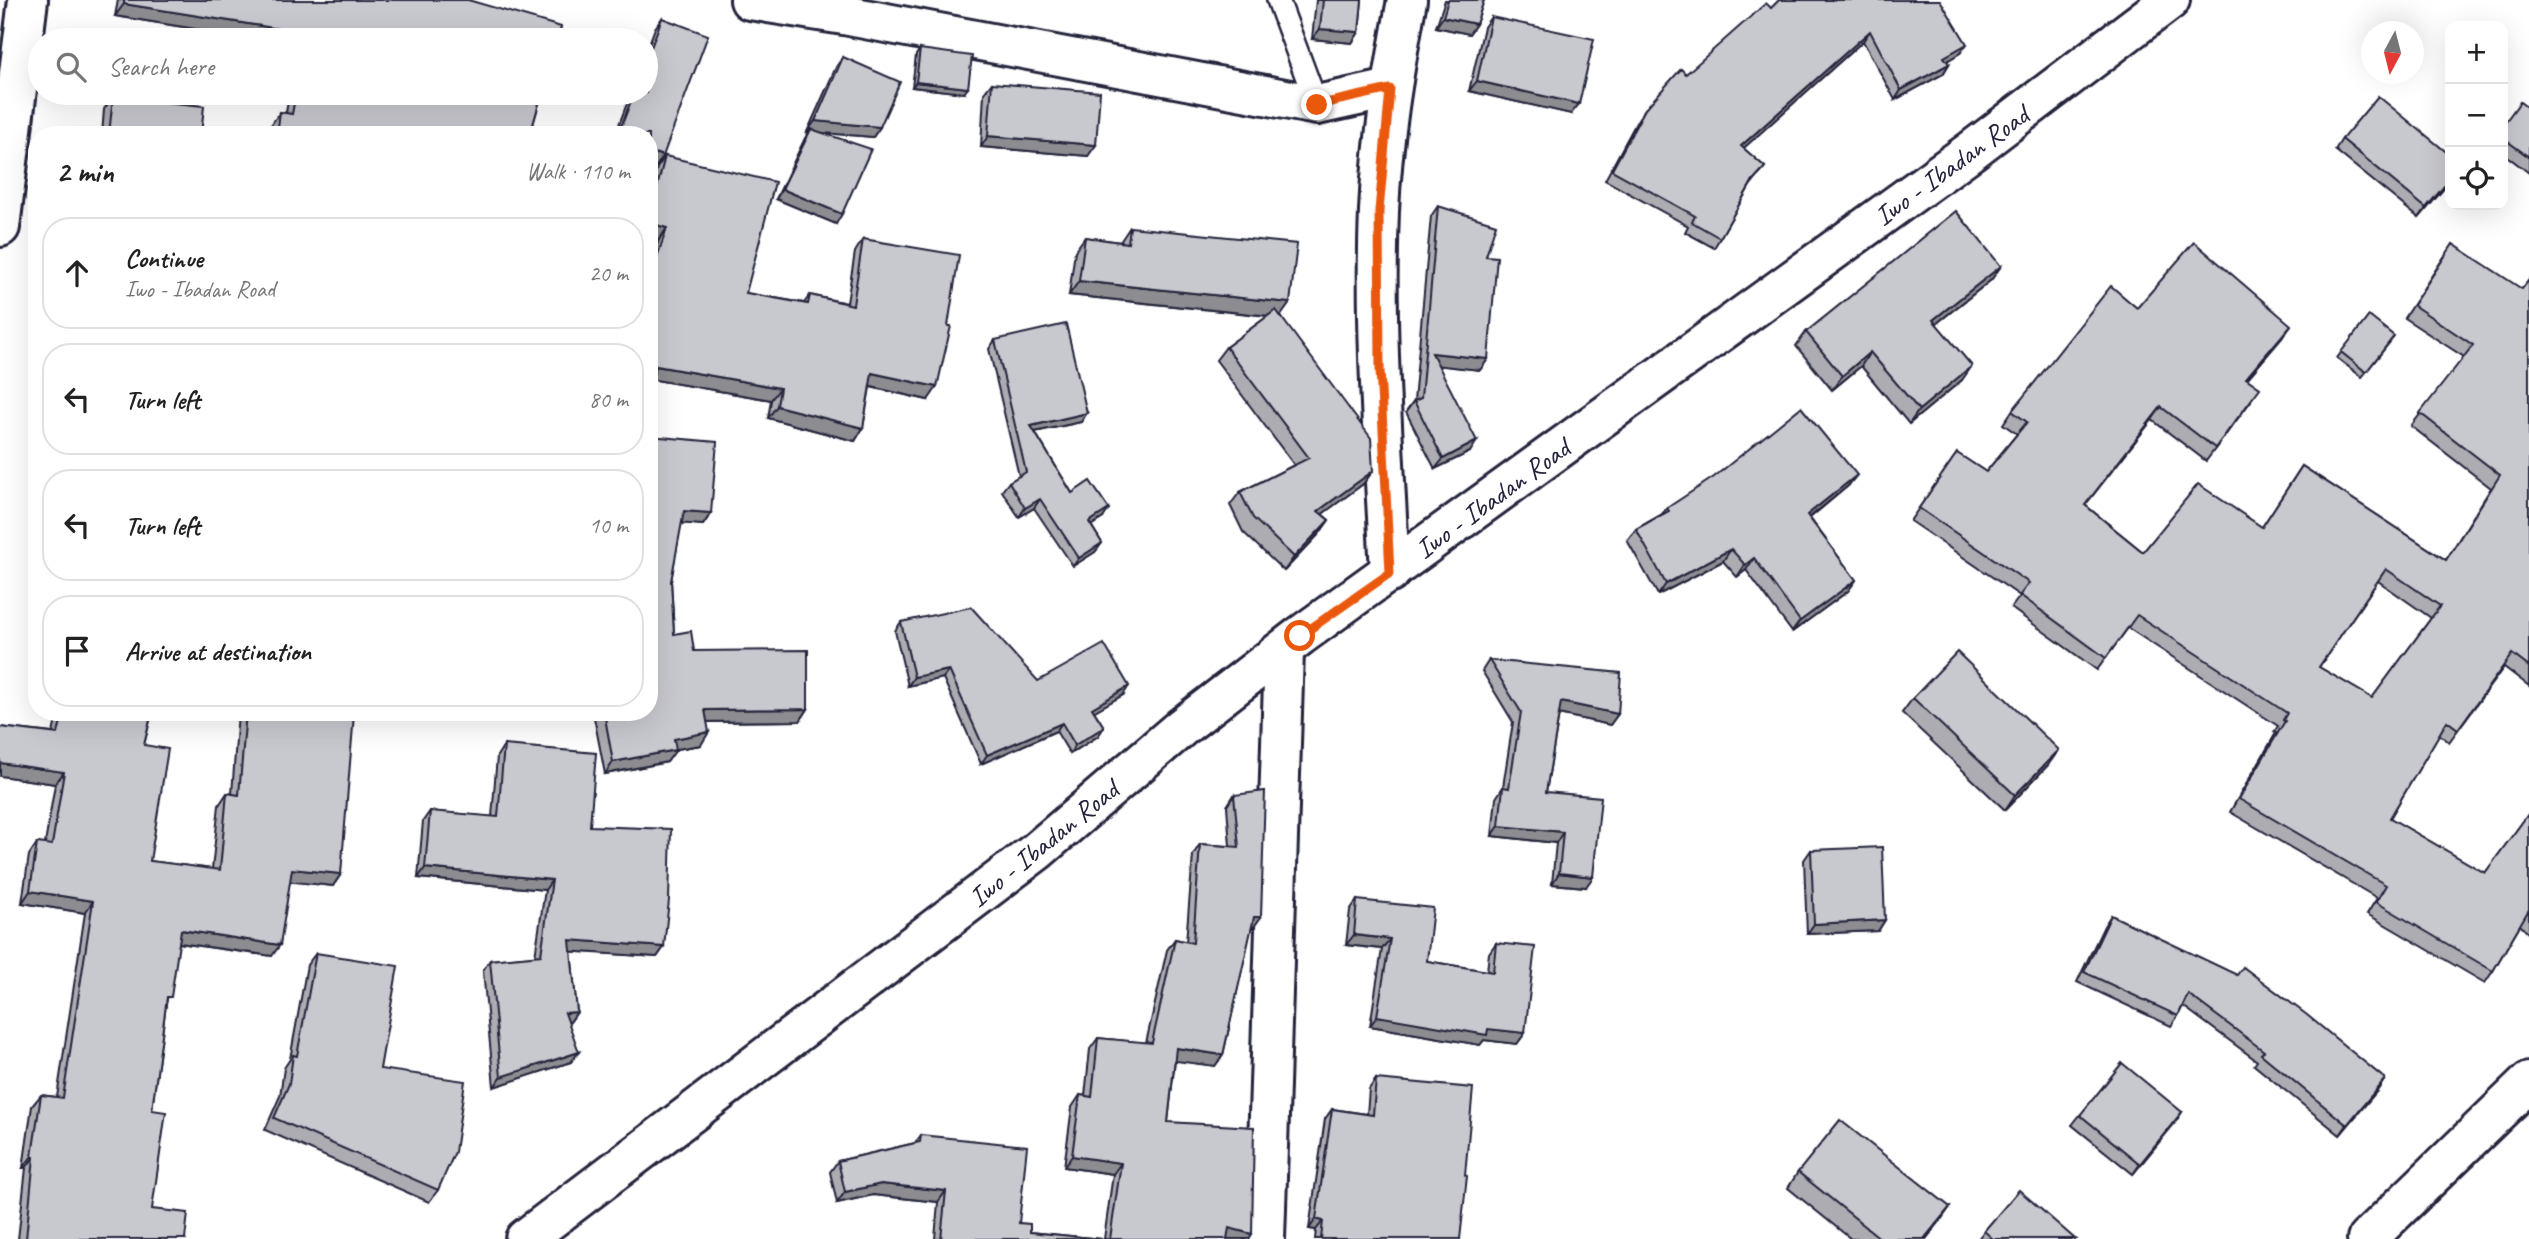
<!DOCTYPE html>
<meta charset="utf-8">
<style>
body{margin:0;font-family:Caveat,sans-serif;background:#f2f2f2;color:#222}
.controls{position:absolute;right:21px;top:21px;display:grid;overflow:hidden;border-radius:14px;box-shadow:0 7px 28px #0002}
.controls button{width:63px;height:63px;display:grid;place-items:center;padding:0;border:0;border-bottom:2px solid #e0e0e0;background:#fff;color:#222;font:35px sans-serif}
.compass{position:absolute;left:2361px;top:21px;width:63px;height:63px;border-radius:50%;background:#fff;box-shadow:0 7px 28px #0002;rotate:187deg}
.stop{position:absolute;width:21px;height:21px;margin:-16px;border:5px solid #ea580c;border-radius:50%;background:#fff}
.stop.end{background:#ea580c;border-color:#fff;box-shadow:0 2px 7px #0008}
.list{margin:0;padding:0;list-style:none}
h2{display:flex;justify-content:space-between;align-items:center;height:91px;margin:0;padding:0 28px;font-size:30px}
h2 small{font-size:23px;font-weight:400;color:#767676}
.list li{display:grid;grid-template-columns:46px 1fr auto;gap:21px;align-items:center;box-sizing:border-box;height:112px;margin:0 14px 14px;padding:0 14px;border:2px solid #e0e0e0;border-radius:28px}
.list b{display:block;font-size:26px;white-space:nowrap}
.list p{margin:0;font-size:23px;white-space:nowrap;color:#767676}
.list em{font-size:23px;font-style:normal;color:#767676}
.icon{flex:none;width:38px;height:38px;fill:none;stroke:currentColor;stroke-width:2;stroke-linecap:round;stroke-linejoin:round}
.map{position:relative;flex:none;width:2529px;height:1239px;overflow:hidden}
.search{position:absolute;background:#fff;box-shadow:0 7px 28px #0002;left:28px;top:28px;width:630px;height:77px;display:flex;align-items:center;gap:18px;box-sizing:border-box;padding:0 24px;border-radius:38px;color:#767676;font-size:26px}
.panel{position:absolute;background:#fff;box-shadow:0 7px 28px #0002;left:28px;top:126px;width:630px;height:595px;border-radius:28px}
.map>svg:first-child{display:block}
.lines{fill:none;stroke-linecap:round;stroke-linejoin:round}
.service-casing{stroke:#22223b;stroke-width:26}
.minor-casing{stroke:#22223b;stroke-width:44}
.tertiary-casing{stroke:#22223b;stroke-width:44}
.primary-casing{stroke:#22223b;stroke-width:44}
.service{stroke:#fff;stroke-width:21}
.minor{stroke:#fff;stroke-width:38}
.tertiary{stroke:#fff;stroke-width:38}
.primary{stroke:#fff;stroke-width:38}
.wall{fill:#acacb2;stroke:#22223b;stroke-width:2;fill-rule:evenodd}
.shaded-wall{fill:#8c8c91;stroke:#22223b;stroke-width:2}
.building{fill:#c8c8cf;stroke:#22223b;stroke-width:2;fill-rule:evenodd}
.route{stroke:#ea580c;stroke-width:9}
.labels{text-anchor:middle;stroke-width:5;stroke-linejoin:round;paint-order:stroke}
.street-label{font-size:28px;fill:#22223b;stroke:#fff}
</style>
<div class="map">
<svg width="2529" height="1239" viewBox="0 0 2529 1239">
<rect width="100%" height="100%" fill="#fff"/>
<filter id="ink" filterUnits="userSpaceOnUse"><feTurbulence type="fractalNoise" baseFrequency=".0143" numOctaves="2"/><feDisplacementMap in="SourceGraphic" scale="14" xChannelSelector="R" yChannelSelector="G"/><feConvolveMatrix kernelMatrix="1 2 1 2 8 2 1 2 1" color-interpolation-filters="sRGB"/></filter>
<g filter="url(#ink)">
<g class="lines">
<defs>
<polyline id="service" points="1278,0 1317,105"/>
<g id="minor">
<polyline points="750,0 844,15 1317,105 1390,89"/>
<polyline points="0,227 28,0"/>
</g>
<g id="tertiary">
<path d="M1390 573C1384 452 1374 331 1379 211 1382 140 1394 70 1407 0"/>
<polyline points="1265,1239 1284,651"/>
<polyline points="2367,1239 2529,1082"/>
</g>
<polyline id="primary" points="525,1239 1037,851 1182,727 1300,636 1971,151 2170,0"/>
</defs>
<use href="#service" class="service-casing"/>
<use href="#minor" class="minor-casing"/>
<use href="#tertiary" class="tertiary-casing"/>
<use href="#primary" class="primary-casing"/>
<use href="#service" class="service"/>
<use href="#minor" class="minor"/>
<use href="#tertiary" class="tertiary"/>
<use href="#primary" class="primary"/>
</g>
<g class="wall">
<polygon points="118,0 468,0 558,40 264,40 115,16"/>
<polygon points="1316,0 1362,0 1359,32 1352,43 1312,39"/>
<polygon points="1445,0 1484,0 1476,24 1469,34 1436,27"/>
<polygon points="1771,8 1960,53 1947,61 1949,64 1943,74 1895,100 1863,41 1743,148 1765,167 1750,186 1720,238 1714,248 1685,232 1688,226 1605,180 1638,119 1645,109 1686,74"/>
<polygon points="1491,17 1571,114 1469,91 1484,27"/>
<polygon points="662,18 656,167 649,135 615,135 631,93 646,93 646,52 655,28"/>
<polygon points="920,49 964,93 912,87 916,55"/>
<polygon points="843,57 880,127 873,137 824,133 836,224 776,199 805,138 809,132 807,132 836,67"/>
<polygon points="992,83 1088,156 981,147 984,93"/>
<polygon points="289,93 542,93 530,135 270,135 271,125 280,112 286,113"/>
<polygon points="113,97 201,135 102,135 104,109"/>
<polygon points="2529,109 2529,173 2503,153 2503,125"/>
<polygon points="2342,139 2450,181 2419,218 2335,150"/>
<polygon points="665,156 746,293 804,303 810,295 847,303 855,252 863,239 928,400 870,387 863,428 855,441 768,418 771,400 650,379 649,380 649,268 659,240 649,238 649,198 657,168"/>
<polygon points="1438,206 1486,256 1488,359 1480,370 1438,365 1470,452 1435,469 1406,412 1414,401 1431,216"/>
<polygon points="1130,227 1281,316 1373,471 1363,484 1322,514 1329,520 1319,534 1284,571 1243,532 1230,505 1240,492 1294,465 1216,360 1226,347 1268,316 1069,295 1075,251 1085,237 1120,242"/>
<path d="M2444 257 2522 289 2529 280V686L2504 667 2449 742 2439 734 2390 818 2485 873 2529 813V934L2520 925 2493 971 2485 983 2367 914 2377 898 2230 812 2276 733 2274 732 2278 726 2128 628 2097 670 2011 608 2020 596 1910 521 1957 453 1986 472 2017 434 2003 424 2012 411 2137 308 2282 338 2247 379 2251 401 2206 461 2152 420 2085 505 2143 552 2262 527 2302 466 2446 560 2491 488 2411 426 2464 357 2404 318ZM2378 581 2431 618 2372 698 2319 667Z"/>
<polygon points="2001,266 1991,280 1936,324 1962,380 1909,424 1861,366 1832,390 1796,346 1806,332"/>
<polygon points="2369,316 2390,342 2362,377 2337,358"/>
<polygon points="995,340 1081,422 1035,432 1072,493 1103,518 1091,525 1102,543 1095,552 1073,566 1034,508 1019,517 1002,491 1009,482 1019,476 989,349"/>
<polygon points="649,436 711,513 703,525 681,523 671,581 674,634 694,651 808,709 800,721 707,722 701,745 676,749 667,762 605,774 593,712 649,712"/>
<polygon points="1848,486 1810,518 1856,580 1848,591 1792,632 1746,570 1737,577 1723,561 1658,595 1627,540 1636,529 1662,514 1667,508"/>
<polygon points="901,622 1038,681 1123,695 1094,711 1104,727 1098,736 1070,754 1056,731 981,764 943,678 908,686 895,631"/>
<polygon points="1489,660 1618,714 1610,725 1559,714 1546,792 1586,887 1552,884 1556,843 1492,836 1496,798 1503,787 1513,722 1482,671"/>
<polygon points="1913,698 2048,765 2005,810 1902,713"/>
<polygon points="58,712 152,712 144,745 150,861 212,869 219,805 227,793 232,794 238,712 331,712 341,874 333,886 290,881 272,956 179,943 166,1004 152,1110 152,1209 185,1239 18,1239 26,1168 23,1168 32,1106 41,1095 57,1097 85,913 22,903 29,855 37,843 45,844 55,784 0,776 0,727 53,733"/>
<polygon points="504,745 590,826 664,947 657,957 571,951 577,1012 570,1022 568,1022 571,1062 494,1087 483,970 490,960 535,956 545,890 418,878 423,821 430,811 492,817 497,756"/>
<polygon points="1234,795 1253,928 1251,928 1223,1055 1215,1066 1175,1060 1168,1122 1249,1239 1104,1239 1113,1174 1064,1167 1072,1107 1080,1095 1085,1096 1090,1049 1098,1038 1146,1043 1167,950 1175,939 1186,942 1193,855 1200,844 1230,846 1227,806"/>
<polygon points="1811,850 1885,920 1878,931 1807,934 1804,860"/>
<polygon points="1357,900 1427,961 1487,971 1489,953 1496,943 1525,1033 1517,1044 1484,1040 1480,1045 1370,1026 1382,949 1346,945 1350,910"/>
<polygon points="2111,915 2385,1079 2340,1135 2254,1065 2257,1061 2183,1006 2178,1016 2171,1026 2077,982 2104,926"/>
<polygon points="316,953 380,1069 438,1190 429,1202 265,1130 280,1096 284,1068 290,1059 307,965"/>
<polygon points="1376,1079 1460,1239 1315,1239 1316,1230 1309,1229 1325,1119 1332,1109 1367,1114 1369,1089"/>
<polygon points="2182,1112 2133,1174 2072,1125 2080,1115"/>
<polygon points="921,1135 1030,1232 1102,1239 935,1239 938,1202 873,1195 837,1203 830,1172 838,1161 915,1143"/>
<polygon points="1798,1172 1950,1207 1926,1239 1851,1239 1788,1188"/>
<polygon points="1984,1231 2075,1239 1978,1239"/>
</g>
<g class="shaded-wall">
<polygon points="124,4 305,33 300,40 264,40 115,16"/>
<polygon points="1443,17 1476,24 1469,34 1436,27"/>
<polygon points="1320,29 1359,32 1352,43 1312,39"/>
<polygon points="1870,31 1863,41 1735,156 1741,146"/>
<polygon points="1967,44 1960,53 1937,67 1944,57"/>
<polygon points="1949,64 1943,74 1895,100 1901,90"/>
<polygon points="1477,81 1579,104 1571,114 1469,91"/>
<polygon points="916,82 968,88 964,93 912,87"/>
<polygon points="815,121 880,127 873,137 810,132 811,129 809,132 807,132"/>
<polygon points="988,136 1096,145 1088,156 981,147"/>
<polygon points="649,151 663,156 656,167 649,164"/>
<polygon points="2450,179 2450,181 2419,218 2426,208"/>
<polygon points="782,189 842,214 836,224 776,199"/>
<polygon points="649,223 667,228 659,240 649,238"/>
<polygon points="2001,266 1991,280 1923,334 1933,320"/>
<polygon points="1079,281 1290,303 1280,317 1069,295"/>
<polygon points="2291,325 2282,338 2237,390 2246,378"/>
<polygon points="1870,352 1861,366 1832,390 1842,376"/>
<polygon points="1432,353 1488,359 1480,370 1424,364"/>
<polygon points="656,366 780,388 771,400 650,379 649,380 649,373"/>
<polygon points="1972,366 1962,380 1909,424 1919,410"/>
<polygon points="872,373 937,387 928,400 863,385"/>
<polygon points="777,406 863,428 855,441 768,418"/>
<polygon points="2161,407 2152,420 2076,517 2085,505"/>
<polygon points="1087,413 1081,422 1025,434 1031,426"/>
<polygon points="1477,441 1470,452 1435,469 1443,459"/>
<polygon points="1373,471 1363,484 1309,524 1318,511"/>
<polygon points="1857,475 1848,486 1799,526 1807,515"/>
<polygon points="1040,499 1034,508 1019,517 1025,508"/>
<polygon points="1109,509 1103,518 1083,531 1089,522"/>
<polygon points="684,511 711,513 703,525 675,523"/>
<polygon points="1329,520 1319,534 1284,571 1294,557"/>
<polygon points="1102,543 1095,552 1073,566 1079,558"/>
<polygon points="1731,549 1723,561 1658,595 1666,584"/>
<polygon points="1754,558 1746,570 1737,577 1745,565"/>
<polygon points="1856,580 1848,591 1792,632 1800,621"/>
<polygon points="949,670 943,678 908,686 914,677"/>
<polygon points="1129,686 1123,695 1086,716 1092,708"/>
<polygon points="1561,702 1618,714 1610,725 1553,713"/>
<polygon points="808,709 800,721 697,722 705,710"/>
<polygon points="1062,723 1056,731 981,764 987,755"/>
<polygon points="1104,727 1098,736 1070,754 1075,745"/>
<polygon points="709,732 701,745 665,751 674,739"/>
<polygon points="676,750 667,762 605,774 613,762"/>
<polygon points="2059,750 2048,765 2005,810 2015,795"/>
<polygon points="0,763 64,772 55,784 0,776"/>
<polygon points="1499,826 1563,832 1556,843 1492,836"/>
<polygon points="425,868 552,880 545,890 418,878"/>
<polygon points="292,869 341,874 333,886 284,881"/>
<polygon points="1559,873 1593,877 1586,887 1552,884"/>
<polygon points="30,891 93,901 85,913 22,903"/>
<polygon points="1254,917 1261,917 1253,928 1246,928"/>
<polygon points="1885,920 1878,931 1807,934 1814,924"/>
<polygon points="181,930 280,945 272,956 172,942"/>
<polygon points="1354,935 1390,939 1382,949 1346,945"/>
<polygon points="570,940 664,947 657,957 563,951"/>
<polygon points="577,1012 570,1022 558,1023 565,1013"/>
<polygon points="1377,1016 1525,1033 1517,1044 1484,1040 1480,1045 1370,1026"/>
<polygon points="1176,1048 1223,1055 1215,1066 1168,1060"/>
<polygon points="579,1052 571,1062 494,1087 501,1077"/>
<polygon points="2385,1079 2378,1090 2340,1135 2347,1125"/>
<polygon points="2182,1112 2175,1123 2133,1174 2140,1164"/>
<polygon points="32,1156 34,1157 26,1168 23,1168"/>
<polygon points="1072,1156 1121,1163 1113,1174 1064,1167"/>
<polygon points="881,1184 946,1191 938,1202 873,1195 837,1203 845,1192"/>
<polygon points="1950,1207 1939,1223 1926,1239 1924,1239"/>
<polygon points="1316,1219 1323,1221 1316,1230 1309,1229"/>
<polygon points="1229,1228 1252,1234 1249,1239 1221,1239"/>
</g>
<g class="building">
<polygon points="124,0 468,0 561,27 558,40 304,40 305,33 124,4"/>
<polygon points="1323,0 1362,0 1359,32 1320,29"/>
<polygon points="1448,0 1484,0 1476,24 1443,17"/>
<polygon points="1779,0 1940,0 1967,44 1944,57 1949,64 1901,90 1870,31 1741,146 1765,167 1753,180 1720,238 1692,222 1695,216 1612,170 1645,109 1681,69 1686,74 1766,3 1771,8"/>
<polygon points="1491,17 1594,39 1579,104 1477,81"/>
<polygon points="662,18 708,35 663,156 649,151 649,135 618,135 634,93 646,93 646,61"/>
<polygon points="74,36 108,40 73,40"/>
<polygon points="920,49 972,56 968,88 916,82"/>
<polygon points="843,57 900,82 880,127 815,121"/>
<polygon points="992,83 1100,92 1096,145 988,136"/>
<polygon points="296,93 542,93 530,135 277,135 280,112 292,114"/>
<polygon points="2378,96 2450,155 2450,179 2426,208 2342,139"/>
<polygon points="113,97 204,106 201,135 109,135"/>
<polygon points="2520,102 2529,109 2529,157 2503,138 2503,125"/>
<polygon points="811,129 871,149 842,214 782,189"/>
<polygon points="665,156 775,182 746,293 808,304 810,295 853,305 863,239 959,255 948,326 951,326 937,387 872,373 863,428 777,406 780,388 656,366 654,374 649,373 649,281 667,228 649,223 649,219"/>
<polygon points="1438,206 1496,224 1486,256 1497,257 1488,359 1432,353 1477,441 1443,459 1414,401 1421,398"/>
<polygon points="1956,211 2001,266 1933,320 1972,366 1919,410 1870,352 1842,376 1806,332"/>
<polygon points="1130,227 1297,244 1290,303 1079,281 1085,237 1128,243"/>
<path d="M2194 242 2291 325 2246 378 2260 388 2215 448 2161 407 2085 505 2143 552 2198 484 2262 527 2302 466 2446 560 2500 475 2420 413 2473 345 2413 305 2453 244 2522 289 2529 280V667L2512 654 2458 729 2447 721 2390 818 2485 873 2529 813V912L2528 911 2493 971 2376 902 2386 885 2239 799 2285 721 2283 720 2287 713 2137 615 2106 658 2020 595 2029 583 1919 508 1957 453 1986 472 2027 422 2012 411 2111 286 2137 308ZM2386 569 2440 606 2372 698 2319 667Z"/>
<polygon points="1276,310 1371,438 1373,471 1318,511 1329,520 1294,557 1253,518 1240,492 1309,458 1226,347"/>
<polygon points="2369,316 2394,336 2366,372 2341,352"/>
<polygon points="1066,324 1087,413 1031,426 1072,493 1090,481 1109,509 1089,522 1102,543 1079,558 1040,499 1025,508 1009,482 1026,472 995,340"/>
<polygon points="1801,407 1857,475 1807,515 1856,580 1800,621 1754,558 1745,565 1731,549 1666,584 1636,529 1669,511 1667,508 1714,477"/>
<polygon points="649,436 717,442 711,513 684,511 671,581 674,634 691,631 694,651 808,650 808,709 705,710 709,732 674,739 676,750 613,762 604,712 649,712"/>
<polygon points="971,607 1038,681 1104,644 1129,686 1092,708 1104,727 1075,745 1062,723 987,755 949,670 914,677 901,622"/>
<polygon points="1957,652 2059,750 2015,795 1913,698"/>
<polygon points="1489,660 1621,673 1618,714 1561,702 1546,792 1601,797 1593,877 1559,873 1563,832 1499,826 1503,787 1509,788 1521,712"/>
<polygon points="63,712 152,712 144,745 168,749 150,861 220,870 227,793 239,795 246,712 331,712 354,714 341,874 292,869 280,945 181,930 171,997 167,997 152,1110 166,1112 152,1209 188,1213 185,1239 26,1239 34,1157 32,1156 41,1095 63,1098 93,901 30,891 37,843 52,845 64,772 0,763 0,727 58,734"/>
<polygon points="504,745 596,753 590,826 671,829 669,900 664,947 570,940 577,1012 565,1013 579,1052 501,1077 490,960 541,955 552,880 425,868 430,811 498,817"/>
<polygon points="1265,791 1261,917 1254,917 1223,1055 1176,1048 1168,1122 1254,1127 1252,1234 1229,1228 1227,1239 1110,1239 1121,1163 1072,1156 1080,1095 1092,1097 1098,1038 1152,1043 1175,939 1193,943 1200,844 1239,847 1234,795"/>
<polygon points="1882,847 1885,920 1814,924 1811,850"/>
<polygon points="1357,900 1433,908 1427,961 1493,972 1496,943 1535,947 1525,1033 1488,1029 1487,1035 1377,1016 1390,939 1354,935"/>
<polygon points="2111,915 2237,975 2243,967 2307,1015 2385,1079 2347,1125 2261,1054 2264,1051 2188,994 2178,1016 2084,972"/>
<polygon points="316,953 398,966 380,1069 465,1081 455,1152 438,1190 274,1118 289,1084 293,1055 297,1056"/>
<polygon points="2122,1063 2182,1112 2140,1164 2080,1115"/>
<polygon points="1376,1079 1473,1088 1465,1175 1467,1176 1460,1239 1321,1239 1323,1221 1316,1219 1332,1109 1373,1115"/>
<polygon points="1840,1120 1950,1207 1924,1239 1881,1239 1798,1172"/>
<polygon points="921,1135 1027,1146 1019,1223 1030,1224 1030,1232 1102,1239 941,1239 946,1191 881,1184 845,1192 838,1161 920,1142"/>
<polygon points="2019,1190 2075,1239 1993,1239 1984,1231"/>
</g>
</g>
<g class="lines" filter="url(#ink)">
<polyline class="route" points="1300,636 1390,573 1380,369 1379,211 1390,89 1317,105"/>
</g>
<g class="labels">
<g class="street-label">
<text transform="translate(1951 165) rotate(-36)" y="10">Iwo - Ibadan Road</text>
<text transform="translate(1492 498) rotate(-36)" y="10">Iwo - Ibadan Road</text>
<text transform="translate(1043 843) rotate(-39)" y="10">Iwo - Ibadan Road</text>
</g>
</g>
</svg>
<div class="controls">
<button>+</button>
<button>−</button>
<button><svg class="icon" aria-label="locate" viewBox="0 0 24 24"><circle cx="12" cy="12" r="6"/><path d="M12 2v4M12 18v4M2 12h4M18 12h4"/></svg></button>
</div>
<svg class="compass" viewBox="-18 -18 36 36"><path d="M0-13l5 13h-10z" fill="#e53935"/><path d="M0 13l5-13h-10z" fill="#767676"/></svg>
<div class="stop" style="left:1300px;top:636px"></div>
<div class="stop end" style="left:1317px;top:105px"></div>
<div class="search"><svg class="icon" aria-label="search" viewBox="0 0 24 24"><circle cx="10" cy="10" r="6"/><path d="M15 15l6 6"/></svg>Search here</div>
<section class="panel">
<h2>2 min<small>Walk · 110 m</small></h2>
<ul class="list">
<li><svg class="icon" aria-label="ahead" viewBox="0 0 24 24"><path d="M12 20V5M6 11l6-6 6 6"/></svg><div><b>Continue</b><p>Iwo - Ibadan Road</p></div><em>20 m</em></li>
<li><svg class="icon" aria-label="left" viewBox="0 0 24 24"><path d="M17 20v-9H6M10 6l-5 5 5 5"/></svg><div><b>Turn left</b></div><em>80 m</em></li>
<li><svg class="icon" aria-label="left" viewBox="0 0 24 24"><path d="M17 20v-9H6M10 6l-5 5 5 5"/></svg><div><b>Turn left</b></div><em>10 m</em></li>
<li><svg class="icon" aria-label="arrive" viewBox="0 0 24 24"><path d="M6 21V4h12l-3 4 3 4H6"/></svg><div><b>Arrive at destination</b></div></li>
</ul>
</section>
</div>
